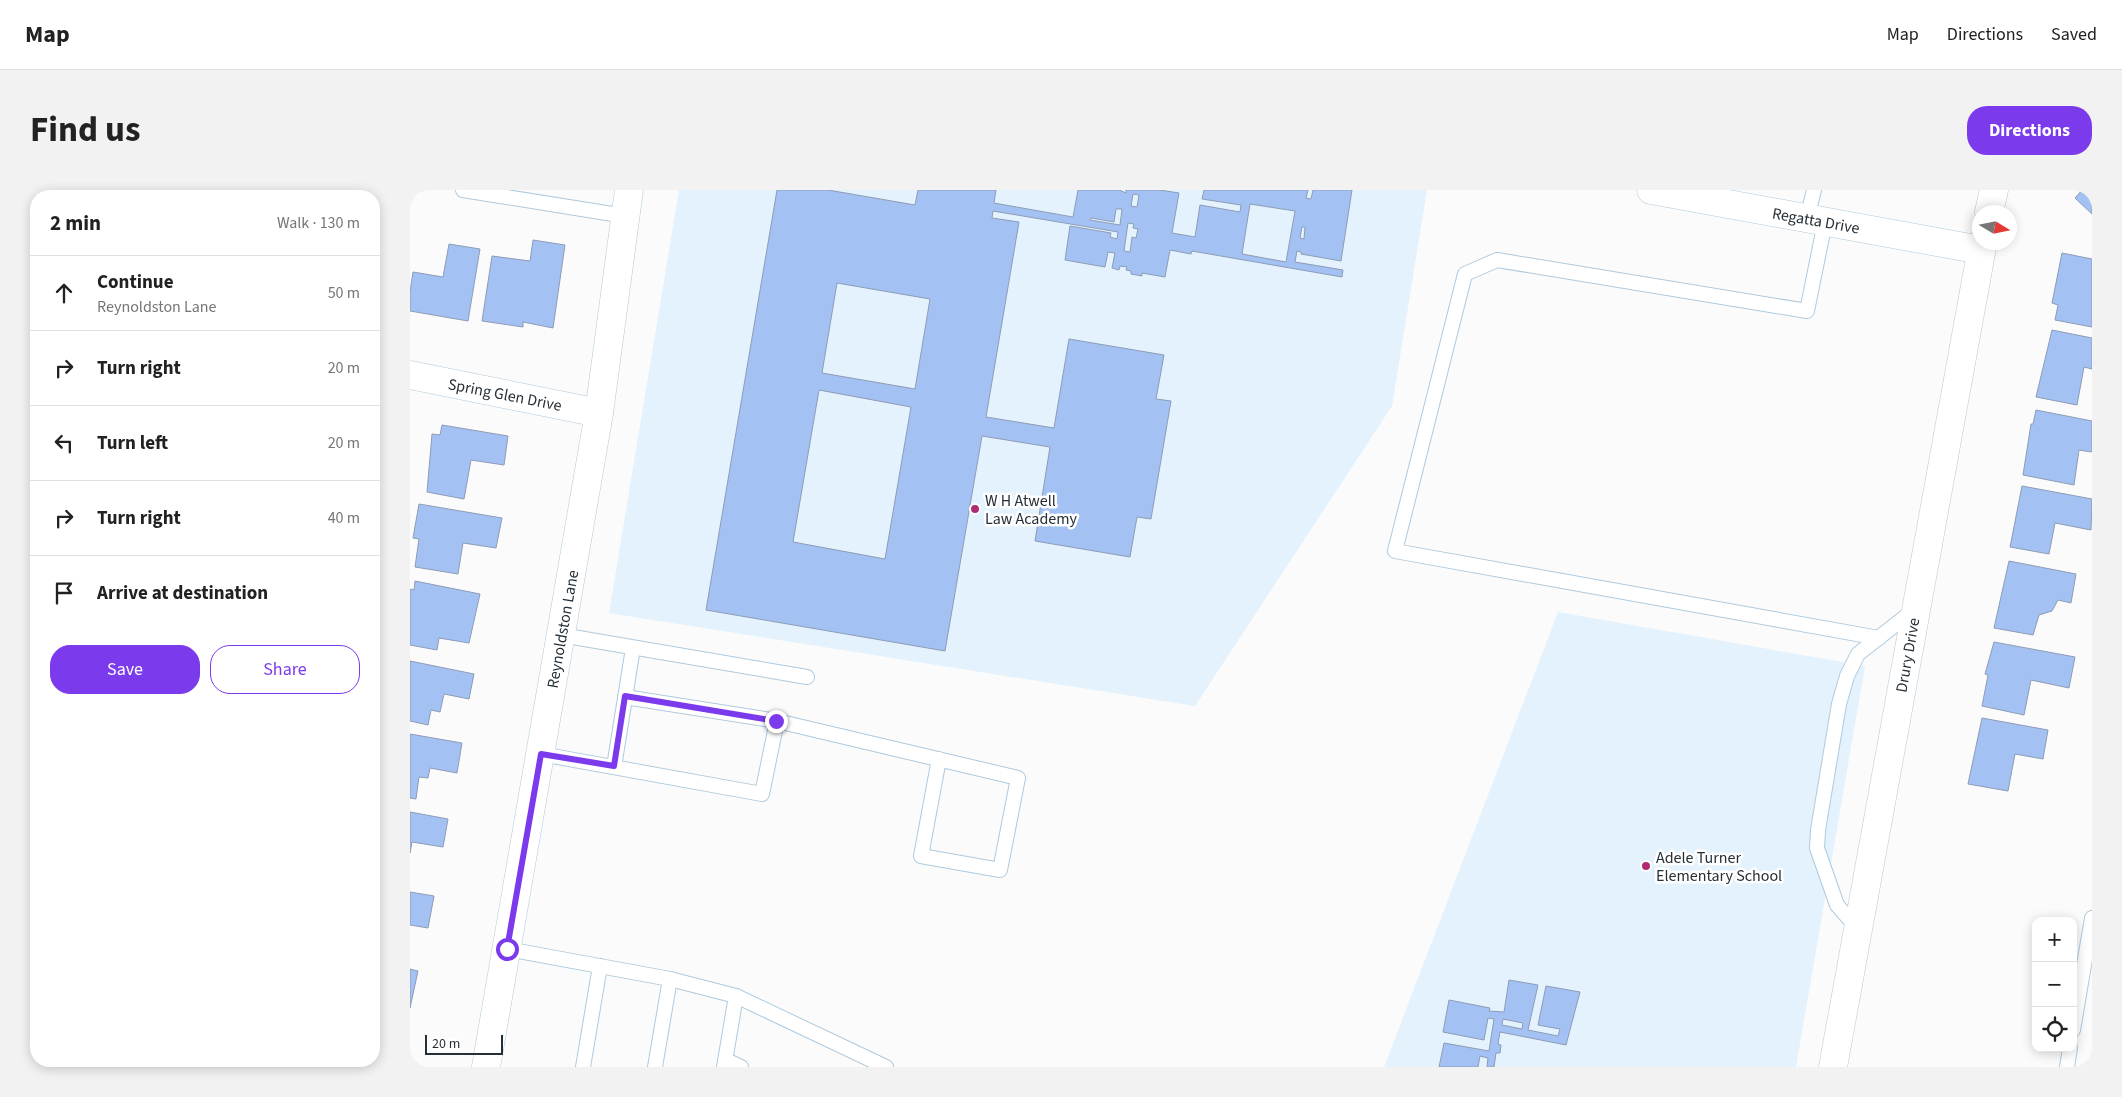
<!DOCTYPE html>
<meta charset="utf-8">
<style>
body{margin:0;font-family:"Source Sans 3",sans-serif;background:#f2f2f2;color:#222}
.controls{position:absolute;right:15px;bottom:15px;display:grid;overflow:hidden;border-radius:10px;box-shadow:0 2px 12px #0003}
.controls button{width:45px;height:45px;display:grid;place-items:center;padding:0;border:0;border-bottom:1px solid #e0e0e0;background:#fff;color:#222;font:25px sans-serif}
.compass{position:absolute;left:1562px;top:15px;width:45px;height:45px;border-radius:50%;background:#fff;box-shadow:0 2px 12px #0003;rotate:100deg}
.scale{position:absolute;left:15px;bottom:12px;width:78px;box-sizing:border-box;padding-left:5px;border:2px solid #242f37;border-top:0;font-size:14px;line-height:18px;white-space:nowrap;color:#242f37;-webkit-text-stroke:4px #fff;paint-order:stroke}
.stop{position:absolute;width:15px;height:15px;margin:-11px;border:4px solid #7c3aed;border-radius:50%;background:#fff}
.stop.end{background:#7c3aed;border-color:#fff;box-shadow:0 1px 5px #0008}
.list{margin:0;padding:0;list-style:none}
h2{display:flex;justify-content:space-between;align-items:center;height:65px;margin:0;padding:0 20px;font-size:21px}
h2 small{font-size:16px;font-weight:400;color:#767676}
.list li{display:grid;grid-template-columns:32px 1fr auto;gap:15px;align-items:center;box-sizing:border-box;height:75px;padding:0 20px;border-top:1px solid #e0e0e0}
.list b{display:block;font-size:19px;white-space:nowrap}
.list p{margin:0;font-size:16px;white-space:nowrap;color:#767676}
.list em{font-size:16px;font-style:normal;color:#767676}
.actions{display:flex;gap:10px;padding:15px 20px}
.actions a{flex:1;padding:11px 0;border:1px solid #7c3aed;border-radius:20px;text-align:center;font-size:18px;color:#7c3aed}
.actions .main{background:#7c3aed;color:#fff}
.icon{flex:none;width:28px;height:28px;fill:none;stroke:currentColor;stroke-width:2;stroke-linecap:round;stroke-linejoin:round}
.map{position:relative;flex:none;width:1682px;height:877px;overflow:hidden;border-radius:20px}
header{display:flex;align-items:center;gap:30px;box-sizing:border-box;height:70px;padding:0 25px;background:#fff;border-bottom:1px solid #e0e0e0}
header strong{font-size:24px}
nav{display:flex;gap:28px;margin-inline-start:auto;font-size:18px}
.intro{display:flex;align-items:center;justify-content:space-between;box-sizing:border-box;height:120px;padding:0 30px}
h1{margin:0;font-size:35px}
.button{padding:12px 22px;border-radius:20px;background:#7c3aed;color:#fff;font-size:18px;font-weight:700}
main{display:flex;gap:30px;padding:0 30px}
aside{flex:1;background:#fff;border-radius:20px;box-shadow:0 2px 12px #0003}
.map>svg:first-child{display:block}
.built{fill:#e3f2fc}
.building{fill:#a4c1f3;stroke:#8d9cb6;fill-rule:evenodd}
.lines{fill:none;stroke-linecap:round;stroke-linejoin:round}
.service-casing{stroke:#aecade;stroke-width:16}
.minor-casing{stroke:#aecade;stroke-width:29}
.tertiary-casing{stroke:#aecade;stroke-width:29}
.service{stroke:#fff;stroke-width:14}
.minor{stroke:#fff;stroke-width:28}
.tertiary{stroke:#fff;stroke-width:28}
.route{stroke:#7c3aed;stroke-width:6}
.poi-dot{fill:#af2c75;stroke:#fff;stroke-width:2}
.labels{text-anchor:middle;stroke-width:5;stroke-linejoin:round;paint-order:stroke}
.street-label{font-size:16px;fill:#242f37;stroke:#fff}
.poi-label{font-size:16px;fill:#242f37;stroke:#fff;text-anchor:start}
</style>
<header>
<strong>Map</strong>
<nav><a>Map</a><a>Directions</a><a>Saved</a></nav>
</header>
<div class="intro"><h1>Find us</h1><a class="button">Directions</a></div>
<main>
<aside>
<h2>2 min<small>Walk · 130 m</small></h2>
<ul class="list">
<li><svg class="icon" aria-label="ahead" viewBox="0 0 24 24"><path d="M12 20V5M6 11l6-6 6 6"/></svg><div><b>Continue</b><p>Reynoldston Lane</p></div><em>50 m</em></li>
<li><svg class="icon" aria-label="right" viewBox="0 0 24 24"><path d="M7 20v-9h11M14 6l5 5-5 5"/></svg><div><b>Turn right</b></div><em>20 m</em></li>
<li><svg class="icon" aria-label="left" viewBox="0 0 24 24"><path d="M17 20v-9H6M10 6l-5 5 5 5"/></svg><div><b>Turn left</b></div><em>20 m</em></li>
<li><svg class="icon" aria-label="right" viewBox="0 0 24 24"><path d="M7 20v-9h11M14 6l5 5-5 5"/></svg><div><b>Turn right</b></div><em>40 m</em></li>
<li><svg class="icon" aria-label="arrive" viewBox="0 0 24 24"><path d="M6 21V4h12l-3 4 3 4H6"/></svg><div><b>Arrive at destination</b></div></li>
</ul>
<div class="actions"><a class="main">Save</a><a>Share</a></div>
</aside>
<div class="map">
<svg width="1682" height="877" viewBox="0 0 1682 877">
<rect width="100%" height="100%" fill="#fbfbfb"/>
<g class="built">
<polygon points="269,0 1017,0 982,216 785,516 199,423"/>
<polygon points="1148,422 1455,476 1386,877 974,877"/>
</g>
<g class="building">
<path d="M367 0H418L505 15 508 0H586L584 13 663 27 668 0H709L716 3V0H750L769 3 762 43 785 47 790 15 830 22 831 15 792 9 794 0H898L896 8 901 9 903 0H942L931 71 891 64V62L887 61 885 72 933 80 932 87 782 61 781 64 760 60 755 87 732 83V86L721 84V81L716 80 717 77 710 76 709 80 702 78 705 63 698 62 695 77 655 70 660 36 701 43 700 47 707 49 708 42 583 21 582 28 609 32 576 227 644 238 659 149 754 165 746 209 761 211 741 329 727 327 720 367 625 351 640 257 572 246 535 461 296 420ZM723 4 729 5 727 17 721 16ZM840 14 885 21 876 72 832 64ZM706 19H712L710 35 680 30 681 28 704 32ZM718 33 724 34 723 38 728 39 726 48 722 47 720 62 714 61ZM892 37H895L894 49 890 48ZM427 93 520 109 505 199 412 183ZM409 200 501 217 475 369 383 352Z"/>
<polygon points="1672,0 1682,0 1682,24 1665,8"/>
<polygon points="123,50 155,55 143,138 113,132 113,137 72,131 82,66 120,71"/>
<polygon points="39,54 70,59 58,131 0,121 0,102 3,82 33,87"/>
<polygon points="1652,63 1682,69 1682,137 1645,130 1648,115 1642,113"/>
<polygon points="1642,140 1682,148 1682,179 1674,177 1667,215 1626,207"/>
<polygon points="1626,220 1682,231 1682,261 1681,262 1669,260 1664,295 1613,285 1621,234 1623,234"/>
<polygon points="32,235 98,246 94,275 61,270 54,309 17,302 22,244 30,245"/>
<polygon points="1612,296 1682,309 1681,340 1645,333 1639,364 1600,357"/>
<polygon points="9,314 92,328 86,358 53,353 48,384 5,377 9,349 3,348"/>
<polygon points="1599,371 1666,384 1661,413 1648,410 1642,421 1629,425 1623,445 1584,438"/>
<polygon points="5,391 70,404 59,453 29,448 27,460 0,455 0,399 4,400"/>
<polygon points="1584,452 1665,467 1659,498 1621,490 1614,525 1572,516 1578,485 1575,484"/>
<polygon points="0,471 64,484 59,509 34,504 30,522 21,520 18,535 0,531"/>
<polygon points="1572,528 1638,540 1633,569 1605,564 1598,601 1558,594"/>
<polygon points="0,544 52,553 47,583 20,578 18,588 9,587 6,609 0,608"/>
<polygon points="0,622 38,629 33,657 2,652 0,663"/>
<polygon points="0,702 24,706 18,738 0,735"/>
<polygon points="0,779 8,781 0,818"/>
<path d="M1099 790 1128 795 1118 840 1148 846 1150 839 1128 835 1136 796 1170 802 1156 855 1090 842 1088 854 1091 855 1090 863H1086L1084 877H1077L1078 868 1070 866 1068 877H1029L1034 853 1079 861 1084 829 1078 828 1074 850 1033 842 1039 810 1080 818 1079 821 1094 822ZM1093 829 1113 833 1112 839 1092 835Z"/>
</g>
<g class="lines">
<defs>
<g id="service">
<polyline points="53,0 215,26"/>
<polyline points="1397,28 1404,0"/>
<polyline points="1415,32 1397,121 1087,70 1055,84 985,361 1469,448"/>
<polyline points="151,445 397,487"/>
<polyline points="367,531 608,588 590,680 511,666 529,569"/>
<polyline points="131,564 352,604 367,531 215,507"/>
<polyline points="204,577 223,458"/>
<polyline points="1447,738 1427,715 1407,658 1408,640 1429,514 1437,486 1448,464 1504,420"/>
<polyline points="97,759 260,789 326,806 476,877"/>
<polyline points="1663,840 1682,728"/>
<polyline points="316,870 331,877"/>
<polyline points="173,877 190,776"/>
<polyline points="245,877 260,789"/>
<polyline points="314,877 326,806"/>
<polyline points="1657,877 1660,858"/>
</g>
<g id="minor">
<polyline points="1241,0 1571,60"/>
<polyline points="1579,22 1584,0"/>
<polyline points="0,185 189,223"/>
<polyline points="1423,877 1573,52"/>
</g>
<polyline id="tertiary" points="76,877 189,223 219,0"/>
</defs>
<use href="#service" class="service-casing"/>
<use href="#minor" class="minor-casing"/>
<use href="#tertiary" class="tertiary-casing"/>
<use href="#service" class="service"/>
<use href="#minor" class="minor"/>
<use href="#tertiary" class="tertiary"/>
</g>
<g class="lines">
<polyline class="route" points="97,759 131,564 204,576 215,506 366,531"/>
</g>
<g class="poi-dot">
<circle cx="565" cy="319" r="5"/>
<circle cx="1236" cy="676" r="5"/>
</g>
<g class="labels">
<g class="street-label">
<text transform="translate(1406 30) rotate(10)" y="6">Regatta Drive</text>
<text transform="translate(95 204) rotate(11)" y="6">Spring Glen Drive</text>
<text transform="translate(152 439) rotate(-80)" y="6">Reynoldston Lane</text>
<text transform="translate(1497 465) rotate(-80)" y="6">Drury Drive</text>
</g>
<g class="poi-label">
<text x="575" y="316">W H Atwell<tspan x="575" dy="18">Law Academy</tspan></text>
<text x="1246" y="673">Adele Turner<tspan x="1246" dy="18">Elementary School</tspan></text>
</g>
</g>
</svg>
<div class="controls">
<button>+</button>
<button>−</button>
<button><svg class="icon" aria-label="locate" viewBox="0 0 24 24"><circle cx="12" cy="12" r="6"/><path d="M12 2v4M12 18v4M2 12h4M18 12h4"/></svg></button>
</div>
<svg class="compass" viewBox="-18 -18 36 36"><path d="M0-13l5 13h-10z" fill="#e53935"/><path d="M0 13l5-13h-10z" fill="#767676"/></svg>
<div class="scale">20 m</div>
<div class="stop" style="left:97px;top:759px"></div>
<div class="stop end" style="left:366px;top:531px"></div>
</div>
</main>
